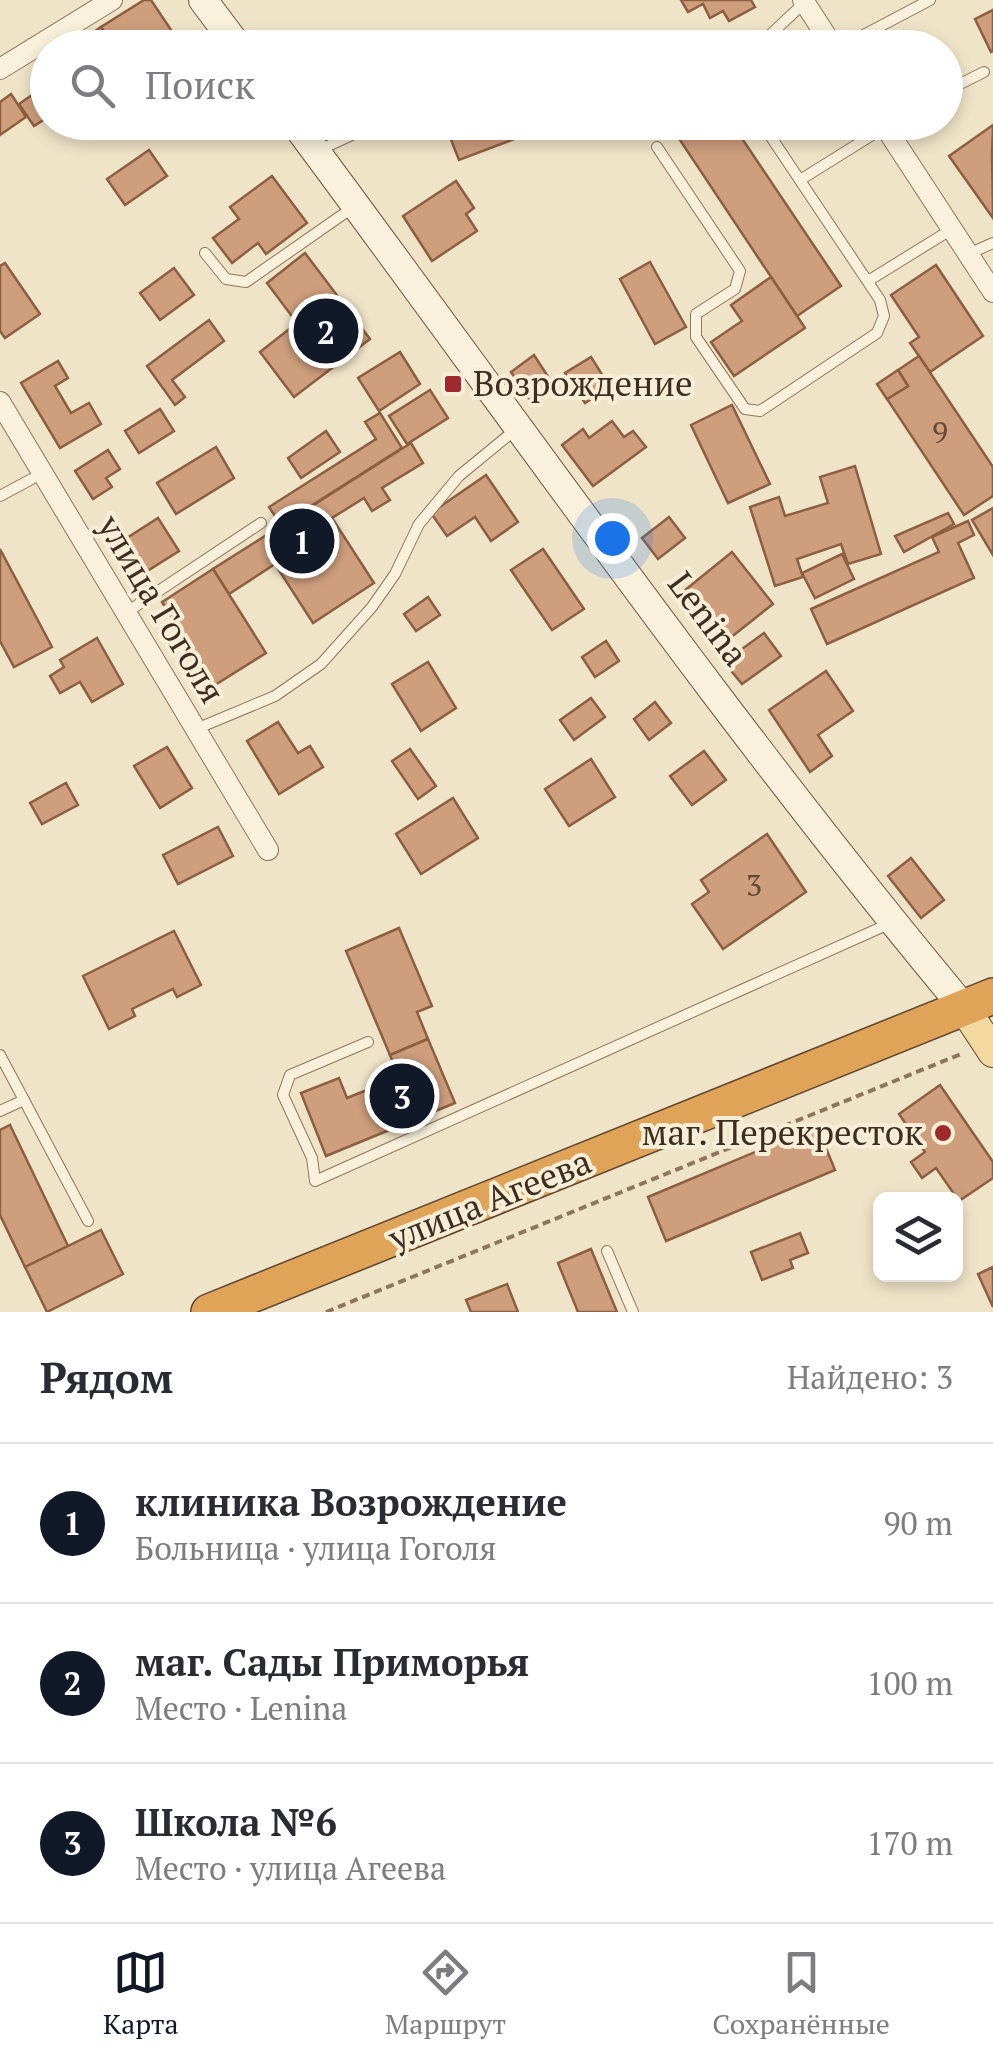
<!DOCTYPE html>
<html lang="ru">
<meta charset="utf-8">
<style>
body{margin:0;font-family:"PT Serif",serif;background:#f2f2f3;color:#2b2b33}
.controls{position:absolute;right:30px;bottom:30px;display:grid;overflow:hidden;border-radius:15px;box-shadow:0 5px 15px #0003}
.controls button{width:90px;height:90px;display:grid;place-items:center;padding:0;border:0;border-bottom:2px solid #e1e1e2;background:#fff;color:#2b2b33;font:50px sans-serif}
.you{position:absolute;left:612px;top:538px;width:35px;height:35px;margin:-25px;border:8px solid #fff;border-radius:50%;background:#1a73e8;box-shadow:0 0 0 15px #1a73e833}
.badge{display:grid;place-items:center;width:65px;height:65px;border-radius:50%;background:#111827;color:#fff;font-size:32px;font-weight:700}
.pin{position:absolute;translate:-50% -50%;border:5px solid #fff;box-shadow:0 2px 10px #0006}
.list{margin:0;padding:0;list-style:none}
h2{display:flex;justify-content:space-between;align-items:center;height:130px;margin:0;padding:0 40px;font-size:42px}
h2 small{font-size:32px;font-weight:400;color:#7c7c81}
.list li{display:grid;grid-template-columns:65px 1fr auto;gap:30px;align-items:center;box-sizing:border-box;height:160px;padding:0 40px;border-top:2px solid #e1e1e2}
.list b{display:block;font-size:38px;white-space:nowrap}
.list p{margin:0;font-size:32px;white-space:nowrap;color:#7c7c81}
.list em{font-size:32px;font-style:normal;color:#7c7c81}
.icon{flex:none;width:55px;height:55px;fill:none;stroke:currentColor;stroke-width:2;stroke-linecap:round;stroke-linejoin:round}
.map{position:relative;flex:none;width:993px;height:1312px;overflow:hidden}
.search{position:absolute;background:#fff;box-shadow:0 5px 15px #0003;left:30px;right:30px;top:30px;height:110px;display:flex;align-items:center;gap:25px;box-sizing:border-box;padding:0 35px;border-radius:55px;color:#7c7c81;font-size:38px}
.sheet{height:610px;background:#fff}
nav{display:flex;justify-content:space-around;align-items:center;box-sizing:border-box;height:140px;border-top:2px solid #e1e1e2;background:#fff;font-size:28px;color:#7c7c81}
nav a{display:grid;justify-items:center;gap:5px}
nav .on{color:#111827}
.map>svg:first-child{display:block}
.building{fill:#cf9f7d;stroke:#8d5f41;stroke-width:2.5}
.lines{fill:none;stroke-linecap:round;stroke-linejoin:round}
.lane-casing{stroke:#8d765c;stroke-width:12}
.street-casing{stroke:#8d765c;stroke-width:22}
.secondary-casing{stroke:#6f573f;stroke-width:30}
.primary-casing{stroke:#5b4430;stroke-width:32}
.highway-casing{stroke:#5b4430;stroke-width:38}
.path{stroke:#8d765c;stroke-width:4;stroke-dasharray:8 5;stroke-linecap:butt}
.lane{stroke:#faf1dc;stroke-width:10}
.street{stroke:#faf1dc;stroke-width:20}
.secondary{stroke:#faf1dc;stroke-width:28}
.primary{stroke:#f3d9a0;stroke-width:30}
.highway{stroke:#e0a458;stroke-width:35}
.poi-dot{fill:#9e2a2b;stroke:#f7eed8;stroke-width:4}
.labels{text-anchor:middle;stroke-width:8;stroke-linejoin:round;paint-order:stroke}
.number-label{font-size:30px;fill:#624a37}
.poi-label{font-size:35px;fill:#3d2e20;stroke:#f7eed8;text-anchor:start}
.street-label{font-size:35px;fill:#3d2e20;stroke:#f7eed8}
</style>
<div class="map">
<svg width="993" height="1312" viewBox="0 0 993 1312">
<rect width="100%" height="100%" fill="#f0e4c8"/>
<g class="building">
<polygon points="144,0 151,0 171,30 144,48 114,48 101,27"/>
<polygon points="681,0 751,0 755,7 729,21 723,11 710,18 703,4 688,12"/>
<polygon points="993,10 993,51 991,52 975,19"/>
<polygon points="101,27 114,48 70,48"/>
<polygon points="731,32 737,48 692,48"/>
<polygon points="48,84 48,117 34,126 19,104"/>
<polygon points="11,94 26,117 0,135 0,102"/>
<polygon points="444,122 553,122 554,124 459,160"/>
<polygon points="668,122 731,122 841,286 797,316"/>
<polygon points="993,125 992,154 993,218 949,156"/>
<polygon points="149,150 167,176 125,205 107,179"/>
<polygon points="272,176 307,223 266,254 258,243 232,263 213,238 239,219 230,207"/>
<polygon points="456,181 474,208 466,214 477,231 432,261 403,216"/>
<polygon points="305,253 370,339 294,397 260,352 297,323 267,283"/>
<polygon points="650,262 686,327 655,344 620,279"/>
<polygon points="5,263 40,314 5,338 0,331 0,266"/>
<polygon points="936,265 983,336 930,372 910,343 919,337 891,295"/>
<polygon points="174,268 194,295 160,320 140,293"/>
<polygon points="771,277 805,328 734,376 711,342 742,321 731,305"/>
<polygon points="209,320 224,341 172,380 185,397 175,405 147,366"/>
<polygon points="400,352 420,384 379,411 358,378"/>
<polygon points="534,355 556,389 533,405 511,372"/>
<polygon points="919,356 993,467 993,496 964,515 887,399 908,386 898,370"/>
<polygon points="591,357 610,387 585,403 565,373"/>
<polygon points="58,361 68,378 55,386 71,413 89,403 101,424 60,448 21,383"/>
<polygon points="898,370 908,386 887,399 877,384"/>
<polygon points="430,390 448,418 407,444 389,416"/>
<polygon points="732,405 770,484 728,503 691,425"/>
<polygon points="160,409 174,431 139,453 125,431"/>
<polygon points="380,413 402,448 281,525 269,507 376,439 365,422"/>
<polygon points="612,421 624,437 633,431 646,447 593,486 562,445 583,429 589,438"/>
<polygon points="326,431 340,452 301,478 288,458"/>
<polygon points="411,443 423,463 382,488 390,500 372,511 364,498 332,518 374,583 313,623 275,564 229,594 213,569"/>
<polygon points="216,447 234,478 176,514 157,483"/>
<polygon points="108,450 120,469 106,478 112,487 93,499 75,471"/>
<polygon points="855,466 881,554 848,564 841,544 797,559 803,577 775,586 750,507 779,497 785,516 828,503 820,477"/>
<polygon points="486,475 518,522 491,541 475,517 447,536 431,513"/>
<polygon points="993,508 993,555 972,520"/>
<polygon points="948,513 954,524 904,552 895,536"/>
<polygon points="669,517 685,538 658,559 642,538"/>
<polygon points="158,518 179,551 133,580 113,547"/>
<polygon points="968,521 974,535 958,543 974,578 827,644 811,609 939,552 932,537"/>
<polygon points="0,549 52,647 14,667 0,641"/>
<polygon points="543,549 584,609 552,630 511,570"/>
<polygon points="732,552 773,604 720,646 679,595"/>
<polygon points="842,554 854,579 815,598 802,573"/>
<polygon points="213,569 266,653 215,685 162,602"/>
<polygon points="428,597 440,615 416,631 404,614"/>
<polygon points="764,633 781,656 742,684 724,662"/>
<polygon points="97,638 123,684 92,702 80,682 60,693 50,676 64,667 60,660"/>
<polygon points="606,641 619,661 595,677 582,657"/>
<polygon points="428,662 456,708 421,731 392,684"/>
<polygon points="826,671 853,711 818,735 832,756 810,772 769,710"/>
<polygon points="591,698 605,717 574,740 560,720"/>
<polygon points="655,702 671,723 649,740 634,719"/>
<polygon points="278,722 298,753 310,746 323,767 279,794 247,741"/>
<polygon points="167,747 192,788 160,808 134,766"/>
<polygon points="410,749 436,786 418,799 392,761"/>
<polygon points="704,751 726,780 692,805 670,776"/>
<polygon points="591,759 615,797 569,826 545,789"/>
<polygon points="66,783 78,805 42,824 30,803"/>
<polygon points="453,798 478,838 421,874 396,834"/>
<polygon points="218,827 233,856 178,884 163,855"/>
<polygon points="767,834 806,892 723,949 692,904 709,892 701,880"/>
<polygon points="911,858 944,900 921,918 888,876"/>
<polygon points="399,928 432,1006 417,1012 428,1039 390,1055 346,951"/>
<polygon points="174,931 201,985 177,997 173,989 132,1009 135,1016 109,1029 83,976"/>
<polygon points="428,1039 455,1103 326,1156 301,1093 339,1078 347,1098 399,1077 390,1055"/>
<polygon points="940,1085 993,1162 993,1178 959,1201 936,1168 922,1178 911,1162 925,1152 899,1114"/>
<polygon points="10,1125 68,1246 25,1267 0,1215 0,1130"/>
<polygon points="817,1126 835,1170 666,1241 648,1197"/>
<polygon points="101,1230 123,1274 47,1312 25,1267"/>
<polygon points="800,1233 808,1253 790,1260 793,1268 762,1280 751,1252"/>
<polygon points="591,1249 617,1312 578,1312 558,1263"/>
<polygon points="993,1267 993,1307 978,1274"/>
<polygon points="507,1284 518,1312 471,1312 466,1300"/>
</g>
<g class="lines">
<defs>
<g id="lane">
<polyline points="756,48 804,3"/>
<polyline points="839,48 930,0"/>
<polyline points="946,91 984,72"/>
<polyline points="657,147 740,271 735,289 696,314 696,337 745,409 760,411 877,333 884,316 880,300 761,122"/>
<polyline points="317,151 380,122"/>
<polyline points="800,180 885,127"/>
<polyline points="205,253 226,279 246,282 355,206"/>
<polyline points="968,254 993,243"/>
<polyline points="868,281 952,229"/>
<polyline points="0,496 41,474"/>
<polyline points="127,612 261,523"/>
<polyline points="196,729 275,696 321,664 372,607 395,574 419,524 459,476 515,430"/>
<polyline points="368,1042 290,1075 283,1095 312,1158 315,1181 891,923"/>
<polyline points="0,1055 24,1100"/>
<polyline points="0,1111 24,1100 88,1221"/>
<polyline points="607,1251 633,1312"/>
</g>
<g id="street">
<polyline points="803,0 834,48"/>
<polyline points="0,69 112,0"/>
<polyline points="882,122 993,292"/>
<polyline points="0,402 268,850"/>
</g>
<g id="secondary">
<polyline points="203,0 239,48"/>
<path d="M294 122C515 419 727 724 964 1008"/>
</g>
<polyline id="primary" points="964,1008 993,1052"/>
<polyline id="highway" points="209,1312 993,996"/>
</defs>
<use href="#lane" class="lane-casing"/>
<use href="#street" class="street-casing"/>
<use href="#secondary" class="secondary-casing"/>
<use href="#primary" class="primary-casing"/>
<use href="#highway" class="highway-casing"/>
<polyline class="path" points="326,1312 961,1054"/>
<use href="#lane" class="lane"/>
<use href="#street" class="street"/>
<use href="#secondary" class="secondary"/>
<use href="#primary" class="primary"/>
<use href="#highway" class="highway"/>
</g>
<g class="poi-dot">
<rect x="443" y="374" width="20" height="20" rx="5"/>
<circle cx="943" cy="1133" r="10"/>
</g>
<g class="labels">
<g class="number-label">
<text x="940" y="443">9</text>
<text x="754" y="896">3</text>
</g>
<g class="poi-label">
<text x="473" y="396">Возрождение</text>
<text x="923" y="1145" text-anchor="end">маг. Перекресток</text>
</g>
<g class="street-label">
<text transform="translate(161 609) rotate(59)" y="12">улица Гоголя</text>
<text transform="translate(708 619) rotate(53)" y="12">Lenina</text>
<text transform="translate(490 1200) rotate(-22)" y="12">улица Агеева</text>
</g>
</g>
</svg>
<div class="controls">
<button><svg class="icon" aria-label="layers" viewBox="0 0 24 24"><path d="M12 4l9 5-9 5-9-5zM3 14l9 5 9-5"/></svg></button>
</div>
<div class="you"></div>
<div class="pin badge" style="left:302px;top:541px">1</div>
<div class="pin badge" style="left:326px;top:331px">2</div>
<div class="pin badge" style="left:402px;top:1096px">3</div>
<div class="search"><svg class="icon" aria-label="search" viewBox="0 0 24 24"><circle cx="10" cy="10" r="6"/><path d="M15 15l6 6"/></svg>Поиск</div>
</div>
<section class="sheet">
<h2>Рядом<small>Найдено: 3</small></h2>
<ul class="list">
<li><span class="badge">1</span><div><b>клиника Возрождение</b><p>Больница · улица Гоголя</p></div><em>90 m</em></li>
<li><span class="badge">2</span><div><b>маг. Сады Приморья</b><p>Место · Lenina</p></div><em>100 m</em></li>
<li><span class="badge">3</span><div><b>Школа №6</b><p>Место · улица Агеева</p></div><em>170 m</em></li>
</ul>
</section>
<nav>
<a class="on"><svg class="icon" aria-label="map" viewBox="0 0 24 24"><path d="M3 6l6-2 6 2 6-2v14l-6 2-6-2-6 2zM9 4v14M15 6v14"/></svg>Карта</a>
<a><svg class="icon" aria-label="directions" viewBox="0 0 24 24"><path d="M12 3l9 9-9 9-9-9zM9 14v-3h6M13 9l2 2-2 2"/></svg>Маршрут</a>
<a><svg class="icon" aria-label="saved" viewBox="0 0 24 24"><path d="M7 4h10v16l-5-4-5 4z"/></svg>Сохранённые</a>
</nav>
